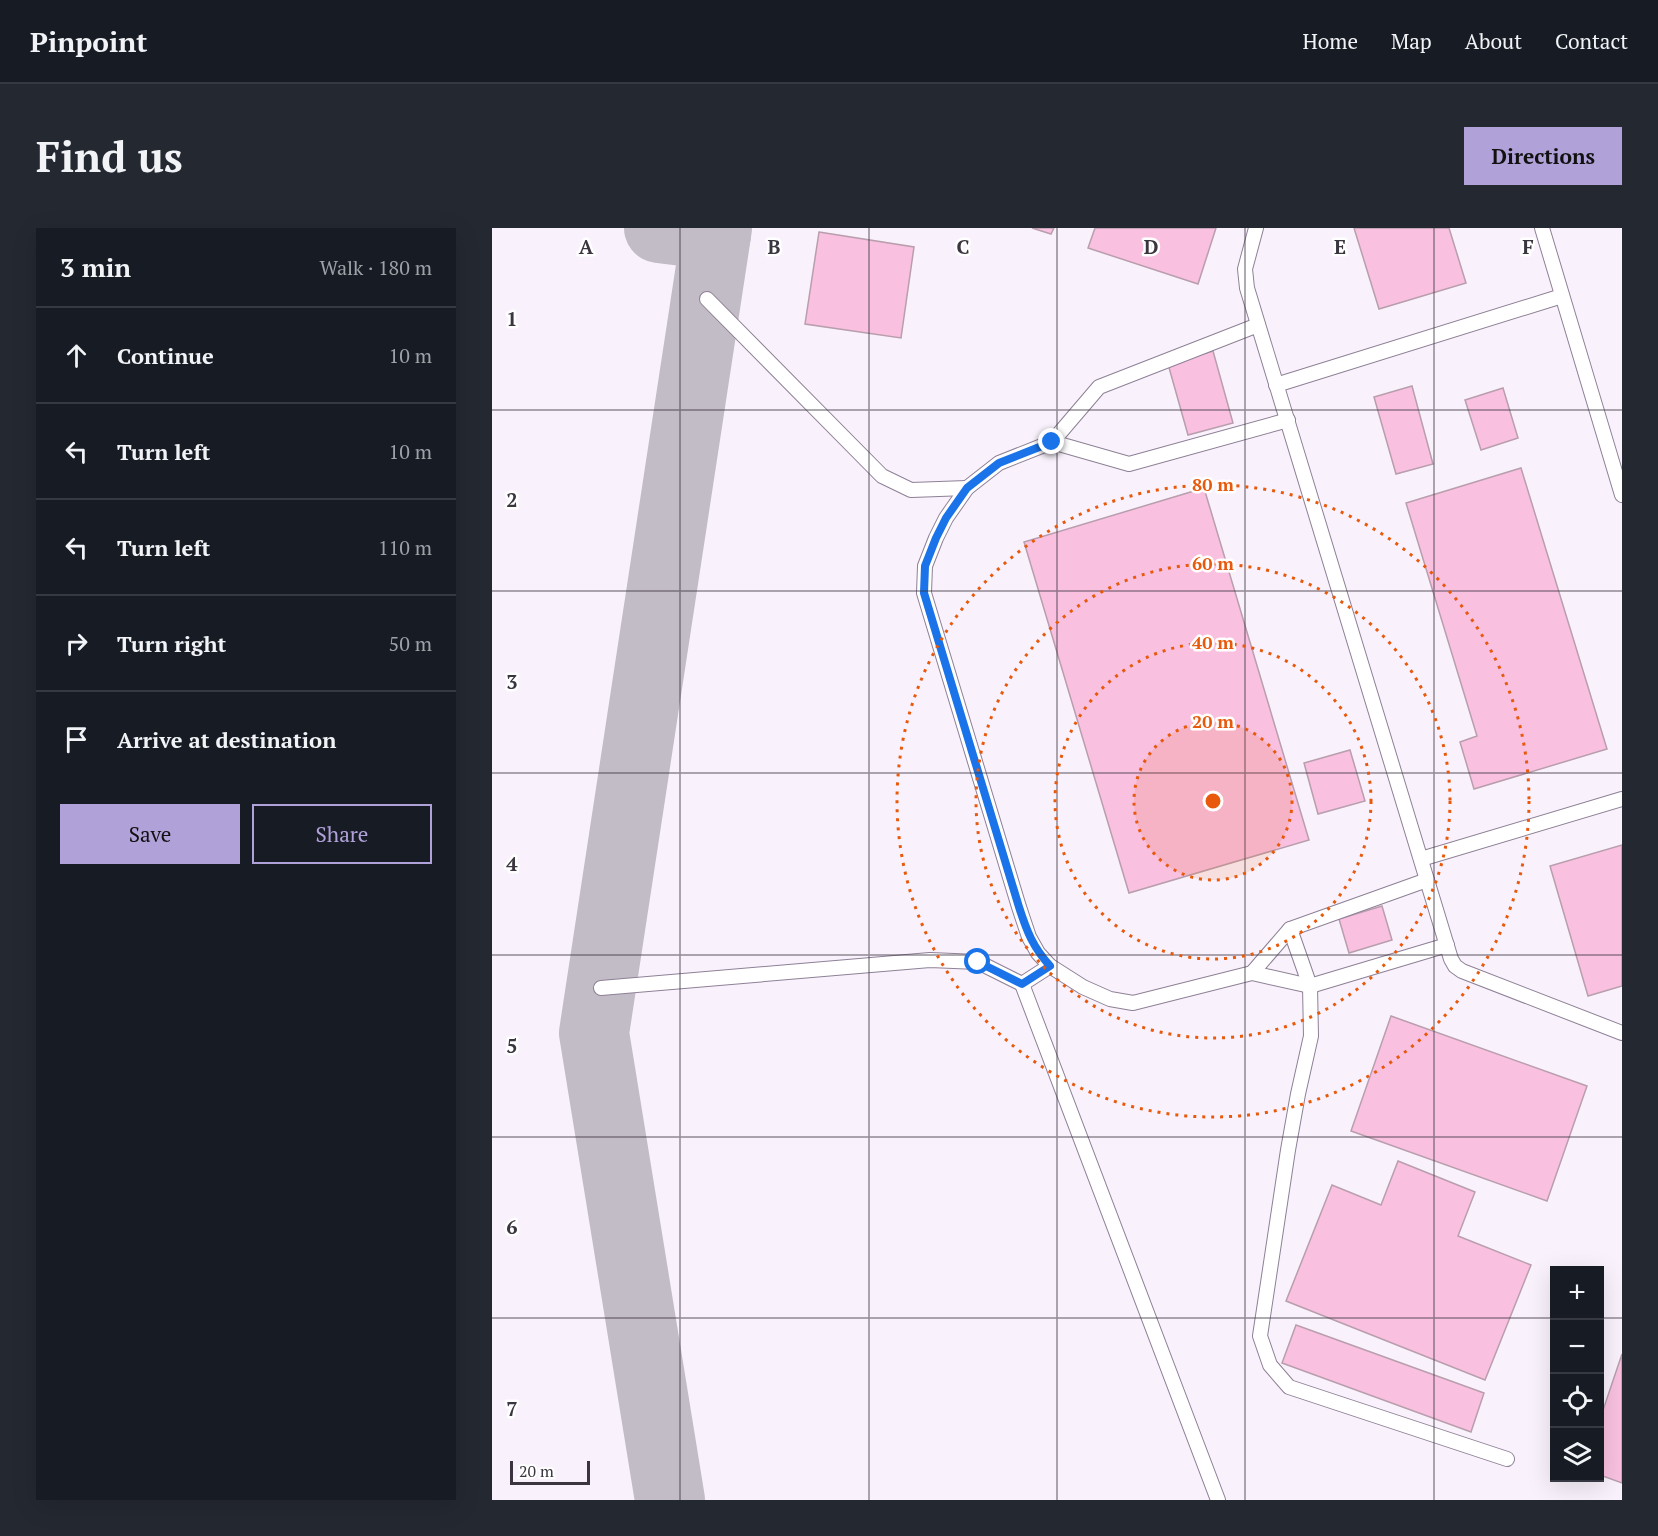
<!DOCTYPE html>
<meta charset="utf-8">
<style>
body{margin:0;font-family:"PT Serif",serif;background:#242831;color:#f1f3f6}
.controls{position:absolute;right:18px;bottom:18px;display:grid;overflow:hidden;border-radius:0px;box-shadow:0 6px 24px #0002}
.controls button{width:54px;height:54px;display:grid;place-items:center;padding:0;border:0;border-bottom:2px solid #363941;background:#171b24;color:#f1f3f6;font:30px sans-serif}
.scale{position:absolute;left:18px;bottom:15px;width:80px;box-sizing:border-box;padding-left:6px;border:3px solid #3b353f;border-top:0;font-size:16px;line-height:21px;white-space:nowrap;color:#3b353f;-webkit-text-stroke:4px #fff;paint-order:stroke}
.stop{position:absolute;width:18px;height:18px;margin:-14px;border:4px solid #1a73e8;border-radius:50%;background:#fff}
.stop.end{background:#1a73e8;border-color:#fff;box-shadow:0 2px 6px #0008}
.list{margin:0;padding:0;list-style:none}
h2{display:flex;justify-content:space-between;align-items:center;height:78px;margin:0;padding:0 24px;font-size:26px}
h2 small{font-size:20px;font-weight:400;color:#9ea1a6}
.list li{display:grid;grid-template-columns:39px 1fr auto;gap:18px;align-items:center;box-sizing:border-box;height:96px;padding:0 24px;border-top:2px solid #363941}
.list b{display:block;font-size:22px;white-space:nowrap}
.list em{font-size:20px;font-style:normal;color:#9ea1a6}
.actions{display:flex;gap:12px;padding:18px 24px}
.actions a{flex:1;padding:14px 0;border:2px solid #b0a1d9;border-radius:0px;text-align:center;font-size:21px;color:#b0a1d9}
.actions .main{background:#b0a1d9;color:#111}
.icon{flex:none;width:33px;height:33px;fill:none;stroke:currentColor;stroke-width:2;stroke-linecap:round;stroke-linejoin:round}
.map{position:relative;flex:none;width:1130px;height:1272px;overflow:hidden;border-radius:0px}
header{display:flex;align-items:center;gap:36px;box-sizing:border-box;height:84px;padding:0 30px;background:#171b24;border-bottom:2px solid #363941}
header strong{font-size:28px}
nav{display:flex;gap:33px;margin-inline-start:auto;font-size:21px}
.intro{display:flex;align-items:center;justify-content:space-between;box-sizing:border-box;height:144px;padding:0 36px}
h1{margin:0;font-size:42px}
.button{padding:15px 27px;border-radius:0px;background:#b0a1d9;color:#111;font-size:21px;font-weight:700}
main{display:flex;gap:36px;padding:0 36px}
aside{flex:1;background:#171b24;border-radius:0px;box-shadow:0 6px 24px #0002}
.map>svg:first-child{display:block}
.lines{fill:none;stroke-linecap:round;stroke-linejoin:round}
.taxiway{stroke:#c2bcc6;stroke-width:70}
.building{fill:#f9c0e0;stroke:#b99ead;stroke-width:1.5}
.lane-casing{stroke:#8e8096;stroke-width:16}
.lane{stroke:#fff;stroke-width:14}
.route{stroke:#1a73e8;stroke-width:8}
.grid{fill:none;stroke:#3b353f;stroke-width:1.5;stroke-opacity:0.55}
.ring{fill:none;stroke:#e8590c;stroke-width:3;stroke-dasharray:3 6}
.grid-label{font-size:20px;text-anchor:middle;font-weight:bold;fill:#3b353f;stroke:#fff;stroke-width:5;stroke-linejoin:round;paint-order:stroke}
.centre{fill:#e8590c;stroke:#fff;stroke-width:3}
.ring-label{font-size:18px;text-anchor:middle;font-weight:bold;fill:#e8590c;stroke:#fff;stroke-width:5;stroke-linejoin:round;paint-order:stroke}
</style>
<header>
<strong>Pinpoint</strong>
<nav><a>Home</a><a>Map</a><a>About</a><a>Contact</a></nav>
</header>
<div class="intro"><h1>Find us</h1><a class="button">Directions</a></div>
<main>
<aside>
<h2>3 min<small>Walk · 180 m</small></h2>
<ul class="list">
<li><svg class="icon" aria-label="ahead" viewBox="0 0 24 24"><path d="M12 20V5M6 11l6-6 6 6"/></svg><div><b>Continue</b></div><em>10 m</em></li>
<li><svg class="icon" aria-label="left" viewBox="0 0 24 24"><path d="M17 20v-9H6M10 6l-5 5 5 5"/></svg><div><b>Turn left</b></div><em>10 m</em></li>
<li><svg class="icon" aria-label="left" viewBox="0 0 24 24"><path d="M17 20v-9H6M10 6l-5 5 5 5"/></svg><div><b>Turn left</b></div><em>110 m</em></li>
<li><svg class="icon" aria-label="right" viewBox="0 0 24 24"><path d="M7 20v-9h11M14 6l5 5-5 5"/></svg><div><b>Turn right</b></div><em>50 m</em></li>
<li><svg class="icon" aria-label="arrive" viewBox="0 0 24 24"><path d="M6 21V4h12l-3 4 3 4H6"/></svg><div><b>Arrive at destination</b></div></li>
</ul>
<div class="actions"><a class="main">Save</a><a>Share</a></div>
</aside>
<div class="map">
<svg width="1130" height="1272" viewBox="0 0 1130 1272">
<rect width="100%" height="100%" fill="#f9f2fc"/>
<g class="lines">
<g class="taxiway">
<polyline points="167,0 224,7"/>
<polyline points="178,1272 102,805 225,0"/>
</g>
</g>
<g class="building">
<polygon points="540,0 562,0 559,6"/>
<polygon points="603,0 724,0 706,56 596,20"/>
<polygon points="862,0 957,0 974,55 887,81"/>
<polygon points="327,4 422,19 409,110 313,96"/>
<polygon points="721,123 741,195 696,207 676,136"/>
<polygon points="920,158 941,236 904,246 882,169"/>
<polygon points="1011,160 1026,210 989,222 973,172"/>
<polygon points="1029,240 1115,521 982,561 968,514 985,508 914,275"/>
<polygon points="712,260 817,612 637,665 532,314"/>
<polygon points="858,522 873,573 826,586 812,535"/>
<polygon points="1130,617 1130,758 1096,768 1058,638"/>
<polygon points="890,678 900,712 857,725 847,691"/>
<polygon points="899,788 1095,858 1055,973 859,903"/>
<polygon points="906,933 983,964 966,1008 1039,1037 993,1152 794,1073 840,957 889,977"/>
<polygon points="804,1097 992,1165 979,1204 790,1135"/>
<polygon points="1130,1126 1130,1255 1108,1247 1108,1191"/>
</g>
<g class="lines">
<defs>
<g id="lane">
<polyline points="764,0 753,41 755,60 959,731 963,738 970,743 1130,805"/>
<polyline points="1050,0 1130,267"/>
<polyline points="215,71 390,248 419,262 475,260"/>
<polyline points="766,97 607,159 560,214 507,235 475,260 454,290 444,310 433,338 432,365 527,679 537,709 546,725 558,738 591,759 618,771 641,775 760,745 818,758 955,717"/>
<polyline points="784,157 1070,68"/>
<polyline points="560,214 637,236 796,192"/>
<polyline points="929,631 1130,571"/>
<polyline points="798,701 818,758 819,808 806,866 796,922 768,1108 778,1137 797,1159 1015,1231"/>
<polyline points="558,738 530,756 726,1272"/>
<polyline points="760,745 798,701 935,652"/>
<polyline points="109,760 438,732 486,734 530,756"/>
</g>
</defs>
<use href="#lane" class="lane-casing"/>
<use href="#lane" class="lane"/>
</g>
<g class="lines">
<path class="route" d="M486 734 530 756 558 738C541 719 535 704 527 679L432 365 433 338 444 310 454 290 475 260 507 235 560 214"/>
</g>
<path class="grid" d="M188 0V1272M377 0V1272M565 0V1272M753 0V1272M942 0V1272M0 182H1130M0 363H1130M0 545H1130M0 727H1130M0 909H1130M0 1090H1062M1108 1090H1130"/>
<circle cx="721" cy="573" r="79" fill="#e8590c" fill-opacity=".12"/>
<g class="ring">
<circle cx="721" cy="573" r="79"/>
<circle cx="721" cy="573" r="158"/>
<circle cx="721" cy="573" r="237"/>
<circle cx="721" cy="573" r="316"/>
</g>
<g class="grid-label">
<text x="94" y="26">A</text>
<text x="282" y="26">B</text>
<text x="471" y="26">C</text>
<text x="659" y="26">D</text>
<text x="848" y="26">E</text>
<text x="1036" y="26">F</text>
<text x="20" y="98">1</text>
<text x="20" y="279">2</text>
<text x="20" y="461">3</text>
<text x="20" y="643">4</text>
<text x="20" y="825">5</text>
<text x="20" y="1006">6</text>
<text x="20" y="1188">7</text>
</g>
<circle cx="721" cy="573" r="9" class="centre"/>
<g class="ring-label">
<text x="721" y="263">80 m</text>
<text x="721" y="342">60 m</text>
<text x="721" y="421">40 m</text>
<text x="721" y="500">20 m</text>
</g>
</svg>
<div class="controls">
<button>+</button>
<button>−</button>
<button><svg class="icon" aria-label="locate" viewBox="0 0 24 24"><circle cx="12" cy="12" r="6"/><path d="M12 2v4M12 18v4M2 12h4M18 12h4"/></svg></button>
<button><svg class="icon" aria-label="layers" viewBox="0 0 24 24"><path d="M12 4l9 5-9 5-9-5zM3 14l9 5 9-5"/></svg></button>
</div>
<div class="scale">20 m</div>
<div class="stop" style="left:486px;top:734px"></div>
<div class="stop end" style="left:560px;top:214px"></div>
</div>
</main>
